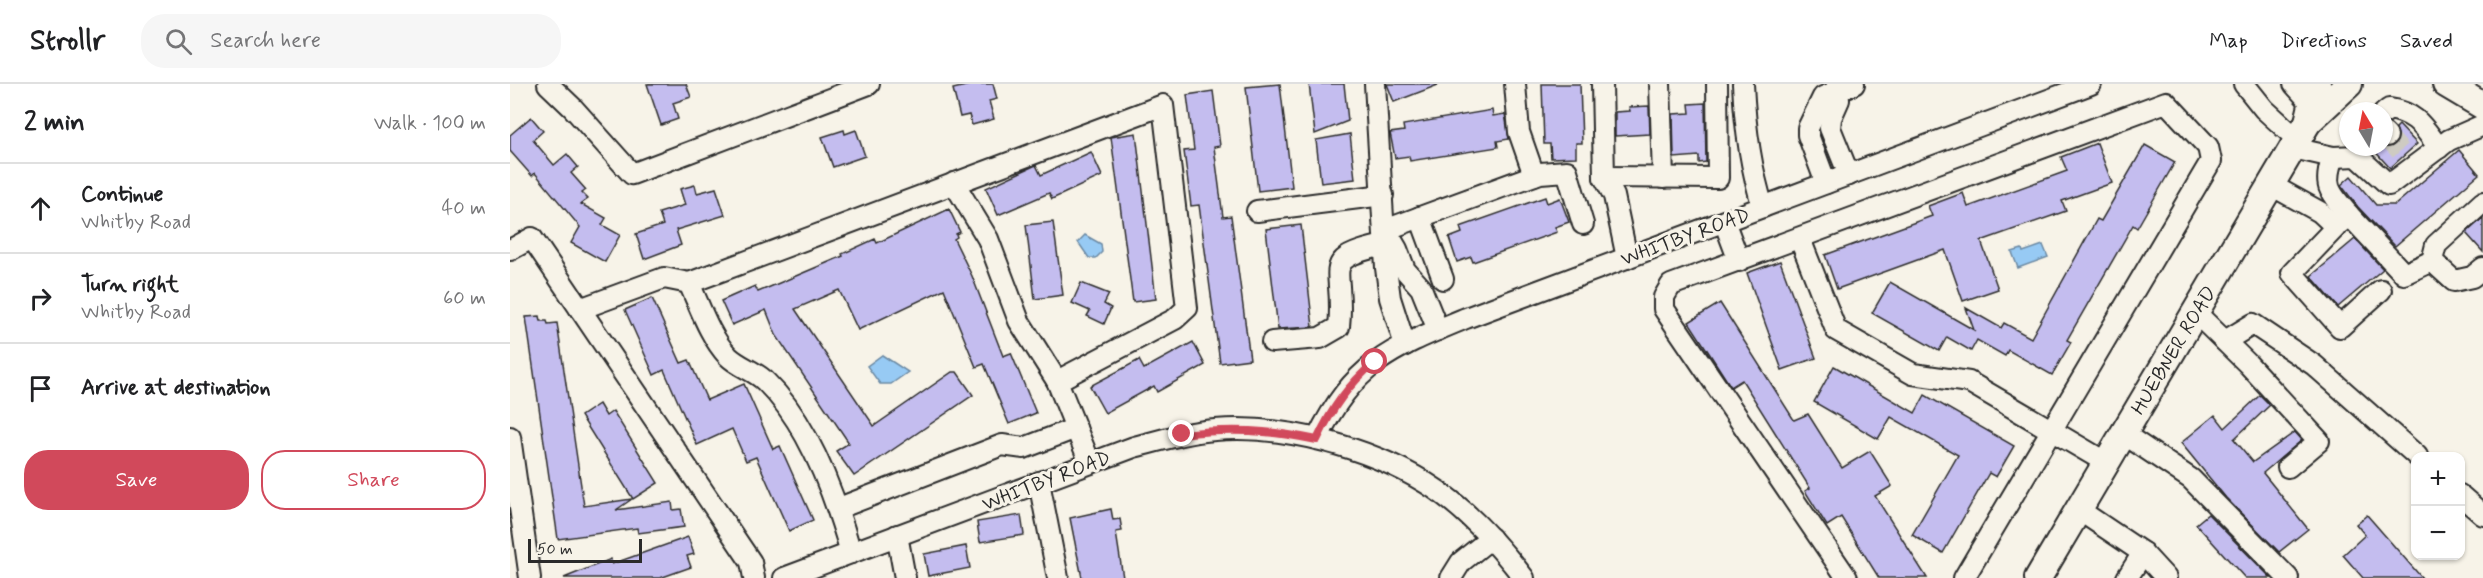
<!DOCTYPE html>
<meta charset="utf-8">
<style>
body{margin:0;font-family:Mynerve,sans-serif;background:#f6f6f6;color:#202124}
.controls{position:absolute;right:18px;bottom:18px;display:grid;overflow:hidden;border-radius:12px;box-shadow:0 2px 4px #0004}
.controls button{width:54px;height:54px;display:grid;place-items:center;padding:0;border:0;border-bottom:2px solid #e0e0e0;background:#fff;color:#202124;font:30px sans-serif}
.compass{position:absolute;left:1829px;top:18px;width:54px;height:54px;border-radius:50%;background:#fff;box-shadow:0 2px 4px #0004;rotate:350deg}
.scale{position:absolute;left:18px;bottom:15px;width:114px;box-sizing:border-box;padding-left:6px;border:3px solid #2b2b2b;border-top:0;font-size:16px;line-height:21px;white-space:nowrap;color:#2b2b2b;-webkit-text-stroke:4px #f7f3e8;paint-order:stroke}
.stop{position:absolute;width:18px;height:18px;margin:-14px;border:4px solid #d1495b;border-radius:50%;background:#fff}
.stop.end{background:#d1495b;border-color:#fff;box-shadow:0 2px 6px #0008}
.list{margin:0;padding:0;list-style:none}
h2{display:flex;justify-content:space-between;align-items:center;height:78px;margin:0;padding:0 24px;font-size:26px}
h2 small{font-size:20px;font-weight:400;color:#757577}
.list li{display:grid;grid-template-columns:39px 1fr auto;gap:18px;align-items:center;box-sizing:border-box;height:90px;padding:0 24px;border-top:2px solid #e0e0e0}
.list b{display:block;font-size:22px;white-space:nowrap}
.list p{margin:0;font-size:20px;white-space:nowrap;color:#757577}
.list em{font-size:20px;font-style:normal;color:#757577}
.actions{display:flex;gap:12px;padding:18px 24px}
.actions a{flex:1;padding:14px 0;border:2px solid #d1495b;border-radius:24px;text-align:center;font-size:21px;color:#d1495b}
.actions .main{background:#d1495b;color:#fff}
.icon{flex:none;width:33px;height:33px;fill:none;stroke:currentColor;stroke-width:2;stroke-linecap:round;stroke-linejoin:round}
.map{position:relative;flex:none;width:1973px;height:494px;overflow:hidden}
header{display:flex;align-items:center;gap:36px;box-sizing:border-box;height:84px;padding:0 30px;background:#fff;border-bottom:2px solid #e0e0e0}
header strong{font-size:28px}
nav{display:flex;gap:33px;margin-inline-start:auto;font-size:21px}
.search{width:420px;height:54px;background:#f6f6f6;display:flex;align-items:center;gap:15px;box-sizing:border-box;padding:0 21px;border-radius:24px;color:#757577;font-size:22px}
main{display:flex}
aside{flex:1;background:#fff}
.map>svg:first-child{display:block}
.water{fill:#97caf4;stroke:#6c8aa4;stroke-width:1.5}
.building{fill:#c4bdef;stroke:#2b2b2b;stroke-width:1.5}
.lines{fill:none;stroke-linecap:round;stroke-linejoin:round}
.minor-tunnel{stroke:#cecbc2;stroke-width:20;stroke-dasharray:20 10;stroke-linecap:butt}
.minor-casing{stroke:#2b2b2b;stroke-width:24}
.major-casing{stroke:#2b2b2b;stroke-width:30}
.minor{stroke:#f7f3e8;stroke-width:20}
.major{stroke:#f7f3e8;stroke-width:26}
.route{stroke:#d1495b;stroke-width:8}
.labels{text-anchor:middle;stroke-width:6;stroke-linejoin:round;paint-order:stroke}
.street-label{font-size:20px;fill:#2b2b2b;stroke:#f7f3e8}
</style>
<header>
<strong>Strollr</strong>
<div class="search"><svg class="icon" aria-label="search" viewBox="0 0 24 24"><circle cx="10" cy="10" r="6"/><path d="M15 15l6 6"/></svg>Search here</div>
<nav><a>Map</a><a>Directions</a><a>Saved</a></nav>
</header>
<main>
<aside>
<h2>2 min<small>Walk · 100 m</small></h2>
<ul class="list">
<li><svg class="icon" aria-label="ahead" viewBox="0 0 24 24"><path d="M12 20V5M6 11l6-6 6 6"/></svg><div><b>Continue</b><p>Whitby Road</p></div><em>40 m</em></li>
<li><svg class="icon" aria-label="right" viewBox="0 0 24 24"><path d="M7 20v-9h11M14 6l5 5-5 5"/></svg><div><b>Turn right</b><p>Whitby Road</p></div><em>60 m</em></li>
<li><svg class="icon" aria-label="arrive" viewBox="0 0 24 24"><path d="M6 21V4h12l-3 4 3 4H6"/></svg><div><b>Arrive at destination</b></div></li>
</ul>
<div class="actions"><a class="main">Save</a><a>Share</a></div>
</aside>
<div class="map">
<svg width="1973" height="494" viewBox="0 0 1973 494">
<rect width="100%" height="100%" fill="#f7f3e8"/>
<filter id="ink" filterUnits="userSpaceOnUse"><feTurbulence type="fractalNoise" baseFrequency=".0167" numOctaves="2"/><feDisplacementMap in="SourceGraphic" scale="12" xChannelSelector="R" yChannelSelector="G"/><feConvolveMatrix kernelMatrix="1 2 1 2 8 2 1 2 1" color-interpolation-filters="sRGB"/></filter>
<g filter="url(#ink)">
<g class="water">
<polygon points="575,151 591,160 592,168 586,174 579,174 568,158"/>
<polygon points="1533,161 1538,173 1508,184 1502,168 1512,165 1513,168"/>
<polygon points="372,271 398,288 381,300 370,300 357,282"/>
</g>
<g class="building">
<polygon points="137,0 176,0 181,13 163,19 168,35 151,41"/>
<polygon points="464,0 483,0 487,15 479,17 484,35 462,41 459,31 450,33 443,5"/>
<polygon points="770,0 782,103 748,107 736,3"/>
<polygon points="799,0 834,0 838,37 805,50"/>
<polygon points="877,0 928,0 928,1 884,18"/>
<polygon points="1032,0 1070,0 1072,59 1066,59 1066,73 1041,74 1040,60 1034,60"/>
<polygon points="703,7 710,62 704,63 713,133 721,132 740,275 710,279 689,121 681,122 674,67 684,66 677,11"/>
<polygon points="1195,19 1196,78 1189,79 1189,72 1164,74 1163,30 1180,29 1179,20"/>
<polygon points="1139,22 1140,50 1105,52 1105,28 1120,27 1119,23"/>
<polygon points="982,26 983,32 995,30 999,55 987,57 988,63 900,77 899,72 885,74 880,49 894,47 893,41"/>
<polygon points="21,33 33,47 23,56 44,81 57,70 68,83 61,89 76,106 72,109 78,115 71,120 96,134 92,141 110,151 95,178 61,159 70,143 25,89 22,92 0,67 0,51"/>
<polygon points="1889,41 1907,60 1880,84 1861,63 1880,64 1885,61 1889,55 1886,44"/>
<polygon points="334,46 335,50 346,46 355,72 323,83 312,53"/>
<polygon points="626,49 646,215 623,218 601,53"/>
<polygon points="840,50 845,95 811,99 806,56"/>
<polygon points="1587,59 1602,99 1552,117 1556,127 1471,157 1488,205 1453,217 1435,166 1327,205 1315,171 1422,132 1418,122 1453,109 1458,123 1557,87 1551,73"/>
<polygon points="1635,61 1665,78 1627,144 1623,141 1557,256 1561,258 1542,291 1498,266 1495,272 1467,256 1461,267 1437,253 1429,267 1362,229 1380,198 1464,246 1456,224 1491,244 1494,239 1521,254 1587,135 1591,137"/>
<polygon points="1949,66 1969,90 1885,162 1848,123 1831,101 1841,92 1866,121 1885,121"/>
<polygon points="581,68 592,92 542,115 539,109 488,131 476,104 526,81 531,91"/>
<polygon points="185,101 187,109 206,104 215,131 166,146 171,161 134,175 126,150 153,141 149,129 175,121 170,105"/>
<polygon points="1035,113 1037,119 1050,114 1059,138 1045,143 1047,148 963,178 961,173 947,178 939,154 952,149 950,143"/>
<polygon points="439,125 450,148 446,150 447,153 444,155 462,192 493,272 501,269 526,329 499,340 474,280 466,283 434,205 348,246 329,206 285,225 364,342 442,288 447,288 463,311 344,392 326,367 339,359 266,251 256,226 222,241 211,217 245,202 248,208 333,172 332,170 365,155 367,159"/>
<polygon points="1973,134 1973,168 1956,149"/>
<polygon points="543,138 553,211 525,215 516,141"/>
<polygon points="791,141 803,243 768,245 756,145"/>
<polygon points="1845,155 1873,185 1828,223 1801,192"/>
<polygon points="1270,177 1306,274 1272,286 1237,189"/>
<polygon points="571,199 599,210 594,220 601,224 594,240 577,232 580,227 562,219"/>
<polygon points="142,214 171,279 179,276 197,316 234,300 263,365 270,362 303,436 279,447 246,373 236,377 222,345 187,361 154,286 144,291 115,226"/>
<polygon points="1210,219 1284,336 1298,330 1332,384 1360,367 1382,402 1365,412 1417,494 1369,494 1331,433 1317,442 1295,407 1300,404 1232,296 1221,303 1179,238"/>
<polygon points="30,232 31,237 37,237 38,240 47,239 74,422 122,415 106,426 162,418 163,426 171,425 174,443 128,449 127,444 48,455 16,233"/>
<polygon points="683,258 695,281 647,308 644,302 595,329 580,302 629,276 634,285"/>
<polygon points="1324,282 1405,329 1415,311 1504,362 1486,393 1479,389 1433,469 1402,451 1448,371 1381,333 1368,355 1304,318"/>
<polygon points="1750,311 1760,321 1724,355 1743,378 1785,348 1792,356 1753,389 1798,445 1769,468 1716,414 1671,359 1705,331 1715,344"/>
<polygon points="89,320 96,332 103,327 148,399 123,415 71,332"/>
<polygon points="601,425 603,436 610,435 612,447 606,448 613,494 572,494 560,434"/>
<polygon points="1698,430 1761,494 1735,494 1686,440"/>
<polygon points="511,431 514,451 470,458 467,438"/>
<polygon points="1857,431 1912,494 1853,494 1833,471 1855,451 1846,440"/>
<polygon points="178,453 184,470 177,472 181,483 150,494 54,494 101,475 102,480"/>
<polygon points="456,462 460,484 418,492 414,470"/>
</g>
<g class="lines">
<polyline class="minor-tunnel" points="1877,52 1894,71"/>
<defs>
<g id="minor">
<polyline points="38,0 63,24 122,90 359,0"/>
<polyline points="865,0 876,184 880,214 895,261"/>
<polyline points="1005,0 1009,48 1024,91"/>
<polyline points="1092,0 1094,93 1104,112 1117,174"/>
<polyline points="1150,0 1153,94"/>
<path d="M1233 0C1235 43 1240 82 1253 123"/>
<polyline points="1327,0 1329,16 1321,34 1320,44 1339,91"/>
<polyline points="1734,0 1754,25 1788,56"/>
<polyline points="1784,0 1802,20"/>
<path d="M1874 29 1879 25C1907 29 1913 43 1929 64"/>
<polyline points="1874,49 1877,52"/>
<polyline points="1783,64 1823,73 1847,72 1879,101 1939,56 1973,41"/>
<path d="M1823 73C1812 102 1820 109 1839 131L1830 139"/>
<polyline points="1094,93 1208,94 1207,0"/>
<polyline points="444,99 478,155 509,237 547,297 580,379"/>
<polyline points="1316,99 1298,51 1298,44 1313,13 1344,0"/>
<polyline points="1761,101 1810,128 1826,143 1782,189 1830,243 1871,206"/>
<polyline points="1973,118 1926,161 1922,177 1944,197 1962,193 1973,184"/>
<polyline points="747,127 873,111"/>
<polyline points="1839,131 1894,190 1922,177"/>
<polyline points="910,133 933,195"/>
<polyline points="1214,137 1229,177"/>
<polyline points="875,146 1030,89 1057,87 1073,140"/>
<polyline points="877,148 887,165 895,186 911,204 928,246"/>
<polyline points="1290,155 1326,246 1403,290 1459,298 1597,379"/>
<polyline points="0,166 22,154 241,478 244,494"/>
<polyline points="70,225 154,194 179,199"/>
<polyline points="1686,229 1738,280 1809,357 1778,383"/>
<polyline points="1715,257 1743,240 1804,281 1907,372"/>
<path d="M762 258 810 254 829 243C836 180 804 176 883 159"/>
<polyline points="1614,350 1681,395 1778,494"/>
<polyline points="0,353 20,494"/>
<path d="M807 355C844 279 881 265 956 234L1581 0"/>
<polyline points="529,398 548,494"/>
<polyline points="1950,411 1973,431"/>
<polyline points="329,424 492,361 514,364 566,344"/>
<polyline points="1569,426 1633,469 1656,494"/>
<polyline points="387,451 395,494"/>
<path d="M341 469C325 412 299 340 256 298 246 287 229 283 218 272 200 253 190 223 179 199L653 21 677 224 665 235 547 297"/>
<path d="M274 494 624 363C651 356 677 348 705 346 772 340 858 363 916 399 954 422 987 459 1014 494"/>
<polyline points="941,494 951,478 981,454"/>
<polyline points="1337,494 1154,225 1154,213 1161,201 1656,18 1698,63 1701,77 1454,494"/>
<polyline points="1617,494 1633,469"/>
</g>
<g id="major">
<polyline points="1936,0 1973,22"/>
<polyline points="1798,38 1839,0"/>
<polyline points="1528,494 1798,38 1807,0"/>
</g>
</defs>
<use href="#minor" class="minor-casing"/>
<use href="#major" class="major-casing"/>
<use href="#minor" class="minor"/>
<use href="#major" class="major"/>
</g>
</g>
<g class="lines" filter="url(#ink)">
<path class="route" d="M672 350C720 344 759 346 807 356 822 324 838 301 865 278"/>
</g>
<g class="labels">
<g class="street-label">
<text transform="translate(1175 152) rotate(-20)" y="7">WHITBY ROAD</text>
<text transform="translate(1663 266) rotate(-59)" y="7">HUEBNER ROAD</text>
<text transform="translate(536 396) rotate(-21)" y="7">WHITBY ROAD</text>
</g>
</g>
</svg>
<div class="controls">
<button>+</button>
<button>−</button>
</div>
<svg class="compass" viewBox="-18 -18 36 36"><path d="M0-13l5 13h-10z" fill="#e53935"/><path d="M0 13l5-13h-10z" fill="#757577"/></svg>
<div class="scale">50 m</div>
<div class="stop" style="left:865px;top:278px"></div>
<div class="stop end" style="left:672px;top:350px"></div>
</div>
</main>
